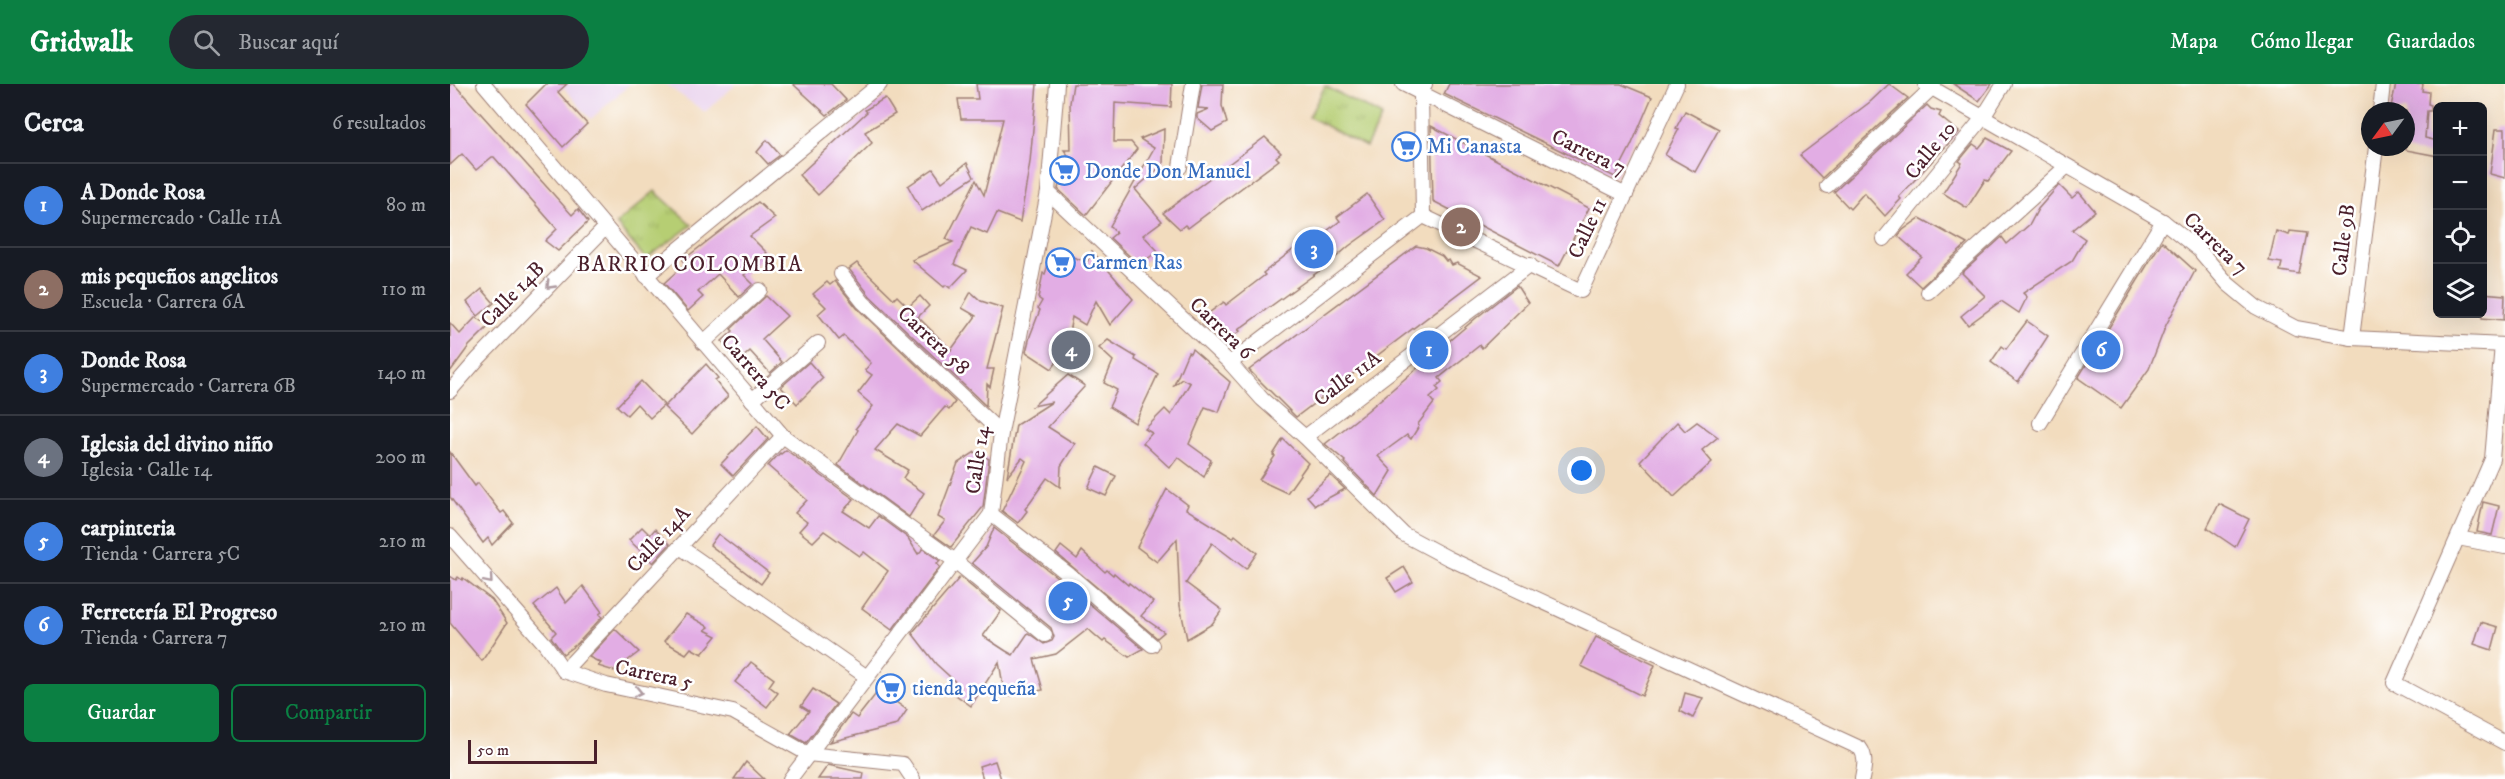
<!DOCTYPE html>
<html lang="es">
<meta charset="utf-8">
<style>
body{margin:0;font-family:"IM FELL DW Pica",serif;background:#242831;color:#f1f3f6}
.controls{position:absolute;right:18px;top:18px;display:grid;overflow:hidden;border-radius:9px;box-shadow:0 6px 24px #0002}
.controls button{width:54px;height:54px;display:grid;place-items:center;padding:0;border:0;border-bottom:2px solid #363941;background:#171b24;color:#f1f3f6;font:30px sans-serif}
.compass{position:absolute;left:1911px;top:18px;width:54px;height:54px;border-radius:50%;background:#171b24;box-shadow:0 6px 24px #0002;rotate:237deg}
.scale{position:absolute;left:18px;bottom:15px;width:129px;box-sizing:border-box;padding-left:6px;border:3px solid #4a1f2b;border-top:0;font-size:16px;line-height:21px;white-space:nowrap;color:#4a1f2b;-webkit-text-stroke:4px #fff;paint-order:stroke}
.you{position:absolute;left:1132px;top:387px;width:21px;height:21px;margin:-15px;border:4px solid #fff;border-radius:50%;background:#1a73e8;box-shadow:0 0 0 9px #1a73e833}
.badge{display:grid;place-items:center;width:39px;height:39px;border-radius:50%;background:#0b8043;color:#fff;font-size:20px;font-weight:700}
.pin{position:absolute;translate:-50% -50%;border:3px solid #fff;box-shadow:0 2px 6px #0006}
.list{margin:0;padding:0;list-style:none}
h2{display:flex;justify-content:space-between;align-items:center;height:78px;margin:0;padding:0 24px;font-size:26px}
h2 small{font-size:20px;font-weight:400;color:#9ea1a6}
.list li{display:grid;grid-template-columns:39px 1fr auto;gap:18px;align-items:center;box-sizing:border-box;height:84px;padding:0 24px;border-top:2px solid #363941}
.list b{display:block;font-size:22px;white-space:nowrap}
.list p{margin:0;font-size:20px;white-space:nowrap;color:#9ea1a6}
.list em{font-size:20px;font-style:normal;color:#9ea1a6}
.actions{display:flex;gap:12px;padding:18px 24px}
.actions a{flex:1;padding:14px 0;border:2px solid #0b8043;border-radius:9px;text-align:center;font-size:21px;color:#0b8043}
.actions .main{background:#0b8043;color:#fff}
.icon{flex:none;width:33px;height:33px;fill:none;stroke:currentColor;stroke-width:2;stroke-linecap:round;stroke-linejoin:round}
.map{position:relative;flex:none;width:2055px;height:695px;overflow:hidden}
header{display:flex;align-items:center;gap:36px;box-sizing:border-box;height:84px;padding:0 30px;background:#0b8043;color:#fff}
header strong{font-size:28px}
nav{display:flex;gap:33px;margin-inline-start:auto;font-size:21px}
.search{width:420px;height:54px;background:#242831;display:flex;align-items:center;gap:15px;box-sizing:border-box;padding:0 21px;border-radius:33px;color:#9ea1a6;font-size:22px}
main{display:flex}
aside{flex:1;background:#171b24}
.map>svg:first-child{display:block}
.built{fill:#e9d2ed}
.grass{fill:url(#grass-tufts);stroke:#80764f;stroke-width:1.5}
.building{fill:#e2ade4}
.lines{fill:none;stroke-linecap:round;stroke-linejoin:round}
.minor-casing{stroke:#9e7e74;stroke-width:16}
.minor{stroke:#fff;stroke-width:14}
.oneway{stroke:#ae9aa0}
.labels{text-anchor:middle;stroke-width:5;stroke-linejoin:round;paint-order:stroke}
.shop-label{font-size:21px;fill:#366cbe;stroke:#fff;text-anchor:start}
.street-label{font-size:21px;fill:#4a1f2b;stroke:#fff}
.neighbourhood-label{font-size:22px;letter-spacing:1.5px;fill:#4a1f2b;stroke:#fff}
</style>
<header>
<strong>Gridwalk</strong>
<div class="search"><svg class="icon" aria-label="search" viewBox="0 0 24 24"><circle cx="10" cy="10" r="6"/><path d="M15 15l6 6"/></svg>Buscar aquí</div>
<nav><a>Mapa</a><a>Cómo llegar</a><a>Guardados</a></nav>
</header>
<main>
<aside>
<h2>Cerca<small>6 resultados</small></h2>
<ul class="list">
<li><span class="badge" style="background:#3f7fe0">1</span><div><b>A Donde Rosa</b><p>Supermercado · Calle 11A</p></div><em>80 m</em></li>
<li><span class="badge" style="background:#8d6e63">2</span><div><b>mis pequeños angelitos</b><p>Escuela · Carrera 6A</p></div><em>110 m</em></li>
<li><span class="badge" style="background:#3f7fe0">3</span><div><b>Donde Rosa</b><p>Supermercado · Carrera 6B</p></div><em>140 m</em></li>
<li><span class="badge" style="background:#6b7280">4</span><div><b>Iglesia del divino niño</b><p>Iglesia · Calle 14</p></div><em>200 m</em></li>
<li><span class="badge" style="background:#3f7fe0">5</span><div><b>carpinteria</b><p>Tienda · Carrera 5C</p></div><em>210 m</em></li>
<li><span class="badge" style="background:#3f7fe0">6</span><div><b>Ferretería El Progreso</b><p>Tienda · Carrera 7</p></div><em>210 m</em></li>
</ul>
<div class="actions"><a class="main">Guardar</a><a>Compartir</a></div>
</aside>
<div class="map">
<svg width="2055" height="695" viewBox="0 0 2055 695">
<defs>
<pattern id="grass-tufts" width="24" height="20" patternUnits="userSpaceOnUse" patternTransform="scale(1.5)"><rect width="24" height="20" fill="#b6ce73"/><path d="M3 7l-1-3M5 7V3M7 7l1-3M15 17l-1-3M17 17v-4M19 17l1-3" fill="none" stroke="#9eb064"/></pattern>
</defs>
<rect width="100%" height="100%" fill="#fff"/>
<filter id="ink" filterUnits="userSpaceOnUse"><feTurbulence type="fractalNoise" baseFrequency=".0167" numOctaves="2"/><feDisplacementMap in="SourceGraphic" scale="12" xChannelSelector="R" yChannelSelector="G"/><feConvolveMatrix kernelMatrix="1 2 1 2 8 2 1 2 1" color-interpolation-filters="sRGB"/></filter>
<filter id="wash" filterUnits="userSpaceOnUse"><feTurbulence type="fractalNoise" baseFrequency=".008" numOctaves="4" result="noise"/><feDisplacementMap in="SourceGraphic" scale="24" xChannelSelector="R" yChannelSelector="G"/><feGaussianBlur stdDeviation="1.35" result="paint"/><feColorMatrix in="noise" values="0 0 0 0 0 0 0 0 0 0 0 0 0 0 0 0 0 1.4 0 .05"/><feComposite in="paint" operator="in"/></filter>
<g filter="url(#wash)">
<rect width="100%" height="100%" fill="#f2dcbe"/>
<g class="built">
<polygon points="110,0 180,0 141,35"/>
<polygon points="215,0 286,0 255,28"/>
</g>
<g class="grass">
<polygon points="875,2 932,32 916,63 859,33"/>
<polygon points="205,107 242,141 196,175 166,140"/>
</g>
<g id="blocks">
<g class="building">
<polygon points="0,0 4,0 122,131 128,125 138,138 108,167 95,157 107,145 44,73 42,73 26,86 12,70 0,81"/>
<polygon points="96,0 117,0 108,8 137,40 113,63 76,20"/>
<polygon points="343,0 381,0 396,16 377,31"/>
<polygon points="526,0 587,0 580,78 570,138 547,129 537,150 521,143 504,180 517,186 500,204 496,201 494,203 462,176 503,158 496,155 526,96 534,111 553,35 511,35 508,15 528,15"/>
<polygon points="623,0 722,0 721,23 665,19 664,58 681,58 687,65 636,131 608,105 612,89 618,87 618,71 614,66 621,66 620,19"/>
<polygon points="752,0 773,0 772,22 777,39 762,47 747,34 747,30 759,25 748,24"/>
<polygon points="999,0 1171,0 1202,13 1181,62 1165,93 994,10"/>
<polygon points="1439,0 1458,14 1372,94 1350,71 1420,18"/>
<polygon points="1503,0 1542,0 1529,17"/>
<polygon points="1946,0 1973,0 1972,7 1979,8 1978,20 1981,21 1981,27 1977,27 1975,54 1988,57 1988,72 1956,66 1956,27 1940,27"/>
<polygon points="435,14 445,30 415,48 422,59 368,111 349,91 417,28 415,26"/>
<polygon points="1477,21 1481,25 1491,28 1489,32 1509,48 1449,113 1451,115 1435,132 1414,109 1400,125 1384,108"/>
<polygon points="1235,27 1269,45 1245,88 1215,71 1229,45 1226,44"/>
<polygon points="981,42 1139,124 1109,182 983,117"/>
<polygon points="714,45 713,80 709,81 709,84 685,105 712,137 693,151 708,167 689,181 660,154 666,149 660,142 704,64 690,55"/>
<polygon points="2046,45 2055,45 2055,94 2040,90"/>
<polygon points="815,53 831,69 826,73 829,76 738,144 735,141 730,145 713,129"/>
<polygon points="1537,54 1561,67 1538,97 1535,96 1517,124 1493,109 1512,79 1509,77 1523,60 1529,64"/>
<polygon points="317,56 330,71 318,80 307,68"/>
<polygon points="517,79 524,93 472,127 458,102 483,85 492,98"/>
<polygon points="1609,101 1622,114 1629,108 1645,127 1622,146 1635,155 1622,177 1573,209 1577,213 1569,229 1551,217 1518,241 1511,232 1535,212 1512,189 1552,153 1557,160 1580,140 1588,125"/>
<polygon points="917,110 935,136 899,162 876,182 788,246 790,247 779,255 774,255 756,231 774,218 776,221 815,191 813,189 862,151 866,155 890,137 887,133"/>
<polygon points="308,118 325,134 300,152 317,169 294,191 303,200 289,213 268,190 248,208 253,213 238,227 214,199 236,179 233,176"/>
<polygon points="1470,134 1517,160 1471,203 1456,189 1472,173 1448,152 1453,146"/>
<polygon points="1826,147 1839,151 1840,147 1857,149 1849,190 1830,187 1832,179 1819,177"/>
<polygon points="1712,157 1745,187 1716,241 1699,285 1671,324 1628,294"/>
<polygon points="966,162 976,164 992,172 996,177 999,176 1002,181 1007,179 1032,192 846,333 799,286"/>
<polygon points="603,166 637,178 642,167 683,215 660,241 646,217 635,241 622,233 616,264 602,285 576,268 580,252 590,226 588,224 592,217 588,214 593,189 595,190"/>
<polygon points="407,179 444,215 447,212 458,223 470,212 479,222 468,233 501,266 526,232 512,224 521,208 531,217 553,224 537,285 544,285 540,303 537,300 536,322 420,212 399,185"/>
<polygon points="385,197 407,224 505,318 499,326 495,323 470,352 448,340 425,366 458,386 453,394 474,409 459,433 388,381 408,346 406,344 423,322 408,309 422,291 415,286 421,279 394,252 389,256 368,230 376,223 363,210 377,198 380,201"/>
<polygon points="1067,202 1078,219 1032,264 1030,261 989,294 992,298 986,303 989,306 980,314 984,319 968,340 969,342 961,355 957,351 928,372 942,387 927,412 894,378 895,377 875,360 917,327 1026,234"/>
<polygon points="32,205 44,219 28,232 17,218"/>
<polygon points="2032,209 2055,211 2054,236 2032,234"/>
<polygon points="316,212 337,232 312,255 332,278 320,289 300,267 288,278 272,257 283,247 281,245"/>
<polygon points="26,233 39,242 19,262 0,288 0,239 10,250"/>
<polygon points="1577,237 1598,252 1568,298 1541,278 1552,262 1556,265"/>
<polygon points="658,256 686,273 685,276 708,290 685,339 659,323 667,306 654,299 663,277 649,264"/>
<polygon points="742,265 780,298 769,328 755,323 739,360 761,376 754,393 728,373 720,384 693,359 702,349 695,345 715,325 721,331 740,299 732,295 724,301 738,268 740,269"/>
<polygon points="359,278 373,294 347,320 331,303"/>
<polygon points="256,280 268,294 265,296 278,312 242,350 214,323"/>
<polygon points="618,291 635,302 598,343 625,360 611,382 610,403 597,394 575,425 577,427 568,439 552,427 576,377 572,374 557,393 566,341 602,318 583,322"/>
<polygon points="191,297 214,321 200,334 187,320 177,331 167,322"/>
<polygon points="1227,338 1235,347 1247,338 1268,353 1252,366 1262,378 1224,413 1190,377"/>
<polygon points="307,342 318,355 283,392 271,380"/>
<polygon points="833,355 858,379 837,409 809,396 825,372 823,371"/>
<polygon points="336,366 404,415 393,427 419,444 428,432 458,454 468,470 473,465 490,477 487,480 490,483 442,546 412,524 438,487 414,468 410,472 374,447 363,458 349,447 357,438 345,429 357,416 318,382 330,369 331,370"/>
<polygon points="0,368 25,402 28,399 51,429 54,427 63,439 42,461 38,454 33,459 0,413"/>
<polygon points="525,368 539,375 533,423 501,463 484,451 495,437 488,433 508,379"/>
<polygon points="648,383 666,392 656,412 638,404"/>
<polygon points="880,391 895,405 865,421 857,412"/>
<polygon points="717,405 738,421 736,425 783,454 785,451 807,469 796,485 762,459 736,499 772,526 762,540 737,555 730,522 727,455 707,478 687,463"/>
<polygon points="2033,418 2049,422 2042,451 2027,448"/>
<polygon points="1769,420 1799,435 1785,463 1757,444"/>
<polygon points="192,443 200,451 205,445 220,460 203,479 179,456"/>
<polygon points="544,444 616,500 693,565 679,573 655,556 653,558 638,545 606,570 584,575 593,606 555,613 549,578 521,622 506,611 511,603 486,580 462,549 510,493 551,527 533,552 556,567 563,571 578,549 594,560 602,557 604,553 601,544 522,479 536,463"/>
<polygon points="268,450 319,489 311,500 260,461"/>
<polygon points="611,462 627,475 632,467 655,488 657,486 663,491 664,489 678,501 679,499 703,518 691,532 714,548 707,554 606,469"/>
<polygon points="954,483 963,498 946,508 937,494"/>
<polygon points="0,492 6,496 8,493 12,496 13,494 42,516 57,539 32,577 0,539"/>
<polygon points="133,502 152,528 149,530 152,533 128,559 113,570 101,553 106,548 84,522 106,504 116,519"/>
<polygon points="236,530 259,543 255,546 267,552 252,570 241,564 236,570 214,557"/>
<polygon points="2031,538 2048,543 2042,566 2024,560"/>
<polygon points="165,545 189,568 164,587 148,582 151,579 139,573"/>
<polygon points="1146,553 1205,581 1192,612 1131,582"/>
<polygon points="301,578 324,595 319,602 328,609 317,623 285,598"/>
<polygon points="363,605 386,620 356,659 340,650 359,627 351,622"/>
<polygon points="429,606 457,626 447,641 380,658 401,630 407,634"/>
<polygon points="1235,609 1253,614 1243,634 1230,627"/>
<polygon points="545,677 551,695 533,695 529,682"/>
<polygon points="296,678 314,695 284,695"/>
<polygon points="378,681 414,689 413,695 368,695"/>
</g>
</g>
</g>
<g filter="url(#ink)">
<use href="#blocks" fill-opacity="0" stroke="#9e7e74" stroke-width="1.5"/>
<g class="lines">
<defs>
<g id="minor">
<polyline points="34,0 333,352 505,477 595,551"/>
<polyline points="953,0 1176,111"/>
<polyline points="1475,0 1713,137 1749,166 1778,200 1806,223 1846,244 1902,254 2055,261"/>
<polyline points="1930,27 1933,0"/>
<polyline points="730,83 743,0"/>
<polyline points="1377,102 1482,4"/>
<path d="M598 108 780 279 812 315 855 353 953 450 998 474 1410 664C1417 673 1414 684 1412 695"/>
<polyline points="973,132 1131,207 1227,0"/>
<polyline points="1434,155 1532,35 1554,0"/>
<polyline points="391,190 413,218 551,349"/>
<polyline points="196,192 430,0"/>
<polyline points="1478,208 1616,83"/>
<polyline points="1902,254 1926,63"/>
<polyline points="253,259 310,206"/>
<polyline points="2052,261 2042,375 1944,599 2055,659"/>
<polyline points="780,279 973,132 971,9 975,0"/>
<polyline points="0,307 28,275 155,144"/>
<polyline points="302,316 368,259"/>
<polyline points="1590,339 1713,137"/>
<polyline points="855,353 1080,181"/>
<polyline points="541,430 622,493 702,561"/>
<polyline points="0,452 95,560 114,587 156,601 283,628 358,670 453,680 463,695"/>
<polyline points="2008,454 2055,463"/>
<polyline points="230,463 417,593"/>
<polyline points="114,587 333,352"/>
<polyline points="340,695 541,430 551,349 598,108 607,0"/>
</g>
</defs>
<use href="#minor" class="minor-casing"/>
<use href="#minor" class="minor"/>
</g>
<defs><path id="oneway-chevron" d="M-2-3.5L2.5 0L-2 3.5" fill="none" stroke-width="1.6" stroke-linecap="round" stroke-linejoin="round" transform="scale(1.5)"/></defs>
<g class="oneway">
<use href="#oneway-chevron" transform="translate(100 201) rotate(134)"/>
<use href="#oneway-chevron" transform="translate(39 496) rotate(49)"/>
<use href="#oneway-chevron" transform="translate(188 608) rotate(12)"/>
</g>
</g>
<defs>
<symbol id="supermarket-ring" viewBox="-11 -11 22 22"><circle r="9.5" fill="#fff" stroke="#3f7fe0" stroke-width="1.5"/><path d="M-6-5.5h2.5l.6 2H6L4.5 2H-2.5L-4.4-4H-6ZM-1.5 3.2a1.3 1.3 0 1 0 .1 0ZM3 3.2a1.3 1.3 0 1 0 .1 0Z" fill="#3f7fe0"/></symbol>
</defs>
<g fill-rule="evenodd">
<use href="#supermarket-ring" x="940" y="46" width="33" height="33"/>
<use href="#supermarket-ring" x="598" y="70" width="33" height="33"/>
<use href="#supermarket-ring" x="594" y="162" width="33" height="33"/>
<use href="#supermarket-ring" x="424" y="588" width="33" height="33"/>
</g>
<g class="labels">
<g class="shop-label">
<text x="977" y="69">Mi Canasta</text>
<text x="635" y="94">Donde Don Manuel</text>
<text x="632" y="185">Carmen Ras</text>
<text x="462" y="611">tienda pequeña</text>
</g>
<g class="street-label">
<text transform="translate(1480 66) rotate(-51)" y="7">Calle 10</text>
<text transform="translate(1139 68) rotate(26)" y="7">Carrera 7</text>
<text transform="translate(1137 144) rotate(-65)" y="7">Calle 11</text>
<text transform="translate(1893 156) rotate(-83)" y="7">Calle 9B</text>
<text transform="translate(1766 159) rotate(44)" y="7">Carrera 7</text>
<text transform="translate(62 210) rotate(-46)" y="7">Calle 14B</text>
<text transform="translate(772 244) rotate(44)" y="7">Carrera 6</text>
<text transform="translate(484 256) rotate(43)" y="7">Carrera 58</text>
<text transform="translate(306 288) rotate(49)" y="7">Carrera 5C</text>
<text transform="translate(897 294) rotate(-37)" y="7">Calle 11A</text>
<text transform="translate(527 376) rotate(-82)" y="7">Calle 14</text>
<text transform="translate(208 455) rotate(-47)" y="7">Calle 14A</text>
<text transform="translate(204 590) rotate(12)" y="7">Carrera 5</text>
</g>
<g class="neighbourhood-label">
<text x="240" y="187">BARRIO COLOMBIA</text>
</g>
</g>
</svg>
<div class="controls">
<button>+</button>
<button>−</button>
<button><svg class="icon" aria-label="locate" viewBox="0 0 24 24"><circle cx="12" cy="12" r="6"/><path d="M12 2v4M12 18v4M2 12h4M18 12h4"/></svg></button>
<button><svg class="icon" aria-label="layers" viewBox="0 0 24 24"><path d="M12 4l9 5-9 5-9-5zM3 14l9 5 9-5"/></svg></button>
</div>
<svg class="compass" viewBox="-18 -18 36 36"><path d="M0-13l5 13h-10z" fill="#e53935"/><path d="M0 13l5-13h-10z" fill="#9ea1a6"/></svg>
<div class="scale">50 m</div>
<div class="you"></div>
<div class="pin badge" style="left:979px;top:266px;background:#3f7fe0">1</div>
<div class="pin badge" style="left:1011px;top:143px;background:#8d6e63">2</div>
<div class="pin badge" style="left:864px;top:165px;background:#3f7fe0">3</div>
<div class="pin badge" style="left:621px;top:266px;background:#6b7280">4</div>
<div class="pin badge" style="left:618px;top:517px;background:#3f7fe0">5</div>
<div class="pin badge" style="left:1651px;top:266px;background:#3f7fe0">6</div>
</div>
</main>
